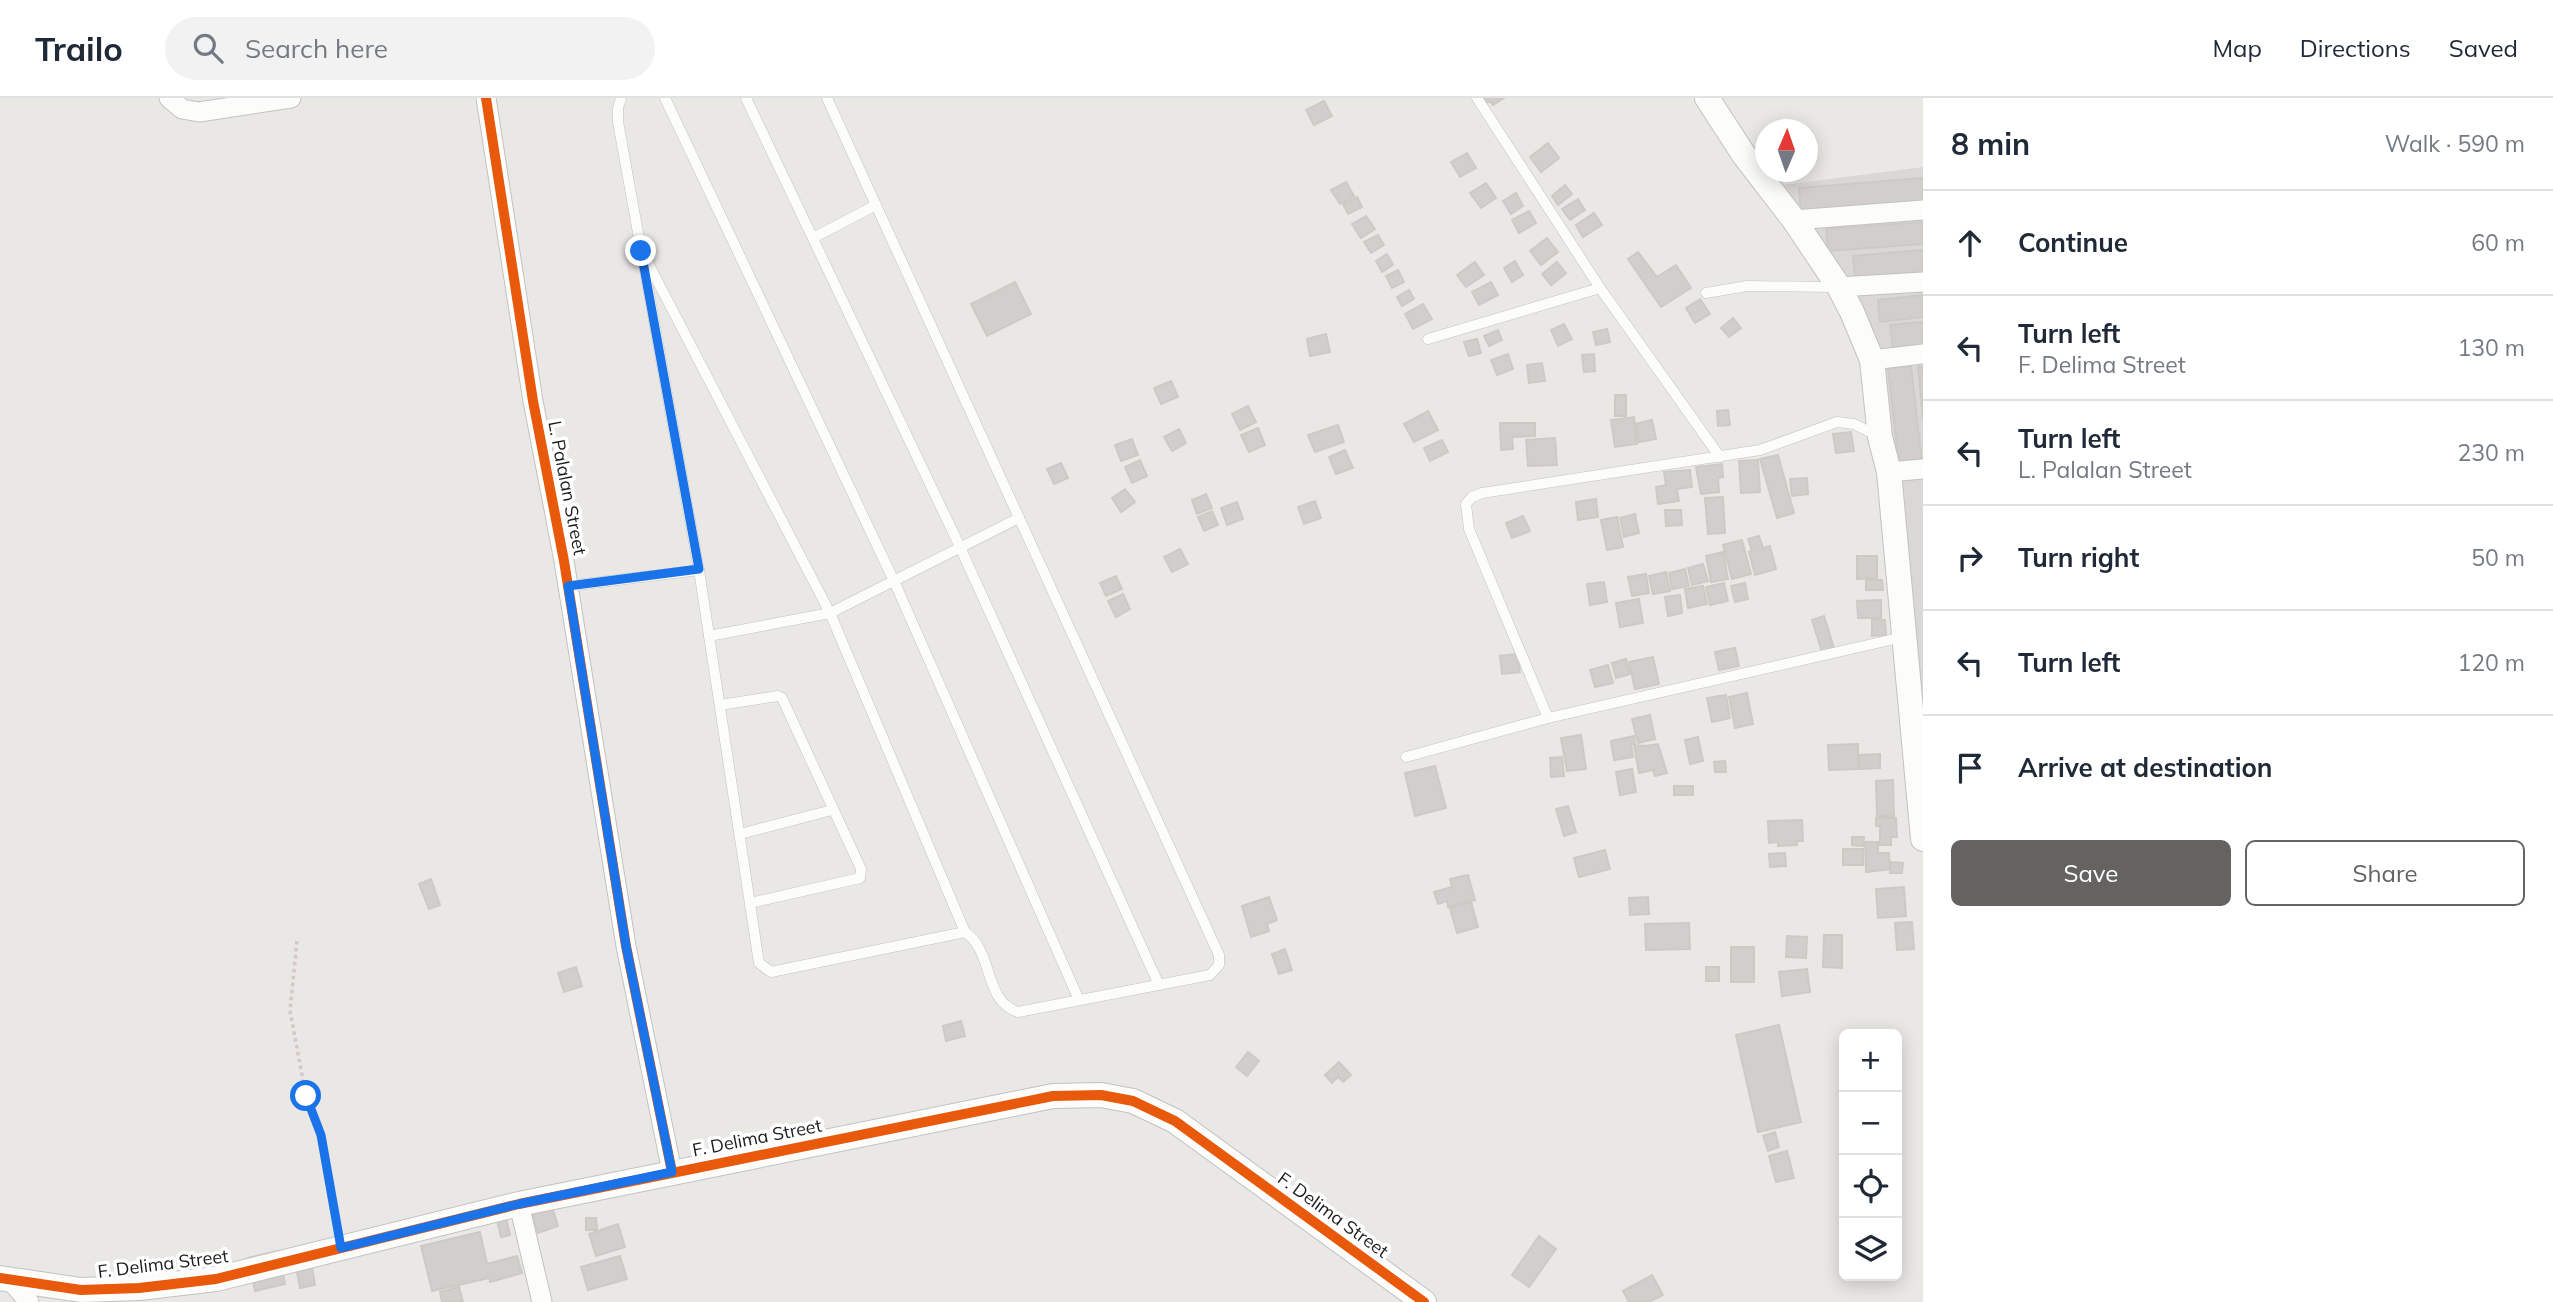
<!DOCTYPE html>
<meta charset="utf-8">
<style>
body{margin:0;font-family:Mulish,sans-serif;background:#f2f2f3;color:#1f2937}
.controls{position:absolute;right:21px;bottom:21px;display:grid;overflow:hidden;border-radius:10px;box-shadow:0 4px 18px #0003}
.controls button{width:63px;height:63px;display:grid;place-items:center;padding:0;border:0;border-bottom:2px solid #e0e1e3;background:#fff;color:#1f2937;font:35px sans-serif}
.compass{position:absolute;left:1755px;top:21px;width:63px;height:63px;border-radius:50%;background:#fff;box-shadow:0 4px 18px #0003;rotate:2deg}
.stop{position:absolute;width:21px;height:21px;margin:-16px;border:5px solid #1a73e8;border-radius:50%;background:#fff}
.stop.end{background:#1a73e8;border-color:#fff;box-shadow:0 2px 7px #0008}
.list{margin:0;padding:0;list-style:none}
h2{display:flex;justify-content:space-between;align-items:center;height:91px;margin:0;padding:0 28px;font-size:30px}
h2 small{font-size:23px;font-weight:400;color:#747a83}
.list li{display:grid;grid-template-columns:46px 1fr auto;gap:21px;align-items:center;box-sizing:border-box;height:105px;padding:0 28px;border-top:2px solid #e0e1e3}
.list b{display:block;font-size:26px;white-space:nowrap}
.list p{margin:0;font-size:23px;white-space:nowrap;color:#747a83}
.list em{font-size:23px;font-style:normal;color:#747a83}
.actions{display:flex;gap:14px;padding:21px 28px}
.actions a{flex:1;padding:16px 0;border:2px solid #646362;border-radius:10px;text-align:center;font-size:24px;color:#646362}
.actions .main{background:#646362;color:#fff}
.icon{flex:none;width:38px;height:38px;fill:none;stroke:currentColor;stroke-width:2;stroke-linecap:round;stroke-linejoin:round}
.map{position:relative;flex:none;width:1923px;height:1204px;overflow:hidden}
header{display:flex;align-items:center;gap:42px;box-sizing:border-box;height:98px;padding:0 35px;background:#fff;border-bottom:2px solid #e0e1e3}
header strong{font-size:33px}
nav{display:flex;gap:38px;margin-inline-start:auto;font-size:24px}
.search{width:490px;height:63px;background:#f2f2f3;display:flex;align-items:center;gap:18px;box-sizing:border-box;padding:0 24px;border-radius:38px;color:#747a83;font-size:26px}
main{display:flex}
aside{flex:1;background:#fff}
.map>svg:first-child{display:block}
.residential{fill:#d9d8d6}
.building{fill:#d1cecc;stroke:#cdcac6;stroke-width:2}
.lines{fill:none;stroke-linecap:round;stroke-linejoin:round}
.service-casing{stroke:#c3c2c1;stroke-width:11}
.minor-casing{stroke:#c3c2c1;stroke-width:21}
.tertiary-casing{stroke:#c3c2c1;stroke-width:26}
.path{stroke:#d5c7c5;stroke-width:3.5;stroke-dasharray:3.5 3.5;stroke-linecap:butt}
.service{stroke:#fcfcfb;stroke-width:10}
.minor{stroke:#fcfcfb;stroke-width:19}
.tertiary{stroke:#fcfcfb;stroke-width:24}
.cycleway-casing{stroke:#fff;stroke-width:15}
.cycleway{stroke:#e8590c;stroke-width:10}
.route{stroke:#1a73e8;stroke-width:9}
.labels{text-anchor:middle;stroke-width:7;stroke-linejoin:round;paint-order:stroke}
.street-label{font-size:18px;fill:#1c1c1c;stroke:#fff}
</style>
<header>
<strong>Trailo</strong>
<div class="search"><svg class="icon" aria-label="search" viewBox="0 0 24 24"><circle cx="10" cy="10" r="6"/><path d="M15 15l6 6"/></svg>Search here</div>
<nav><a>Map</a><a>Directions</a><a>Saved</a></nav>
</header>
<main>
<div class="map">
<svg width="1923" height="1204" viewBox="0 0 1923 1204">
<rect width="100%" height="100%" fill="#eae8e5"/>
<polygon class="residential" points="1923,69 1923,734 1889,374 1845,194 1783,87"/>
<g class="building">
<polygon points="1478,0 1504,0 1493,7 1490,3 1483,7"/>
<polygon points="1324,3 1332,18 1314,27 1306,12"/>
<polygon points="1548,45 1559,60 1541,74 1530,59"/>
<polygon points="1467,55 1476,70 1460,79 1451,64"/>
<polygon points="1923,80 1923,103 1801,113 1799,90"/>
<polygon points="1346,84 1354,98 1340,106 1331,92"/>
<polygon points="1486,85 1496,100 1481,110 1470,95"/>
<polygon points="1565,87 1572,96 1558,107 1552,98"/>
<polygon points="1516,95 1523,108 1511,116 1503,103"/>
<polygon points="1357,99 1362,109 1348,116 1343,106"/>
<polygon points="1578,101 1585,112 1570,122 1562,111"/>
<polygon points="1529,113 1536,125 1519,135 1512,122"/>
<polygon points="1594,115 1602,127 1583,139 1576,127"/>
<polygon points="1366,118 1375,131 1361,140 1352,126"/>
<polygon points="1923,124 1923,146 1828,153 1826,131"/>
<polygon points="1378,137 1384,147 1371,155 1364,144"/>
<polygon points="1547,140 1558,154 1541,167 1530,153"/>
<polygon points="1923,152 1923,174 1855,180 1853,158"/>
<polygon points="1638,154 1657,179 1676,167 1691,190 1661,209 1628,161"/>
<polygon points="1387,156 1393,167 1382,174 1376,163"/>
<polygon points="1515,163 1523,177 1512,184 1504,170"/>
<polygon points="1475,164 1484,177 1466,189 1457,177"/>
<polygon points="1557,164 1566,175 1551,187 1542,176"/>
<polygon points="1398,172 1404,184 1392,190 1386,178"/>
<polygon points="1015,184 1031,216 987,238 971,206"/>
<polygon points="1491,184 1498,197 1479,207 1472,194"/>
<polygon points="1409,192 1414,201 1402,208 1397,199"/>
<polygon points="1923,197 1923,219 1880,224 1878,202"/>
<polygon points="1700,201 1710,216 1695,225 1686,210"/>
<polygon points="1423,206 1432,221 1413,231 1405,216"/>
<polygon points="1733,220 1741,230 1729,239 1721,230"/>
<polygon points="1923,224 1923,247 1893,250 1890,227"/>
<polygon points="1564,226 1572,241 1558,248 1551,232"/>
<polygon points="1607,231 1610,244 1596,247 1593,234"/>
<polygon points="1498,232 1502,242 1489,248 1484,238"/>
<polygon points="1326,236 1330,254 1310,258 1307,241"/>
<polygon points="1477,241 1481,255 1469,258 1464,244"/>
<polygon points="1508,256 1513,271 1497,277 1491,262"/>
<polygon points="1594,256 1595,273 1584,274 1582,257"/>
<polygon points="1542,265 1545,283 1529,285 1527,267"/>
<polygon points="1911,268 1923,374 1900,377 1888,270"/>
<polygon points="1918,269 1923,269 1923,322"/>
<polygon points="1171,283 1178,299 1161,306 1154,290"/>
<rect x="1615" y="297" width="11" height="21"/>
<polygon points="1248,308 1256,324 1240,332 1232,316"/>
<polygon points="1728,312 1730,327 1718,328 1717,313"/>
<polygon points="1428,313 1438,332 1414,344 1404,326"/>
<polygon points="1634,319 1637,346 1615,349 1611,322"/>
<polygon points="1652,322 1656,341 1639,344 1635,326"/>
<polygon points="1500,325 1535,325 1535,338 1512,339 1513,351 1501,352"/>
<polygon points="1338,327 1344,344 1315,354 1308,337"/>
<polygon points="1258,330 1265,347 1249,354 1241,337"/>
<polygon points="1179,331 1186,345 1172,353 1164,339"/>
<polygon points="1851,334 1854,353 1836,355 1833,336"/>
<polygon points="1555,340 1557,367 1528,368 1526,342"/>
<polygon points="1132,341 1138,357 1121,363 1115,347"/>
<polygon points="1442,342 1448,354 1430,363 1424,350"/>
<polygon points="1345,352 1353,370 1336,376 1329,359"/>
<polygon points="1778,357 1794,415 1777,420 1760,361"/>
<polygon points="1140,362 1147,378 1132,385 1125,369"/>
<polygon points="1758,362 1760,394 1741,395 1739,363"/>
<polygon points="1061,365 1068,380 1054,386 1047,371"/>
<polygon points="1722,366 1723,379 1718,380 1719,394 1701,396 1696,369"/>
<polygon points="1690,372 1692,389 1677,391 1679,403 1658,406 1656,389 1666,387 1664,374"/>
<polygon points="1807,380 1808,396 1792,398 1790,381"/>
<polygon points="1125,391 1135,404 1121,414 1112,400"/>
<polygon points="1206,396 1212,410 1197,416 1192,402"/>
<polygon points="1723,399 1725,435 1708,436 1705,400"/>
<polygon points="1596,401 1598,419 1578,422 1576,404"/>
<polygon points="1315,403 1321,420 1304,426 1298,409"/>
<polygon points="1237,404 1243,421 1227,427 1221,410"/>
<polygon points="1665,412 1681,412 1682,427 1666,428"/>
<polygon points="1212,413 1218,427 1204,433 1198,419"/>
<polygon points="1635,416 1639,435 1624,439 1620,420"/>
<polygon points="1523,418 1530,433 1512,440 1506,425"/>
<polygon points="1617,419 1623,449 1607,452 1601,422"/>
<polygon points="1759,438 1763,450 1770,448 1776,471 1755,477 1749,454 1752,453 1748,441"/>
<polygon points="1742,442 1751,476 1732,481 1723,447"/>
<polygon points="1180,451 1188,466 1172,474 1164,459"/>
<polygon points="1723,454 1728,481 1711,484 1706,458"/>
<polygon points="1857,458 1877,458 1877,480 1857,481"/>
<polygon points="1703,466 1708,483 1692,487 1688,470"/>
<polygon points="1685,471 1689,488 1672,491 1669,475"/>
<polygon points="1666,474 1670,493 1653,496 1649,478"/>
<polygon points="1646,476 1649,495 1632,498 1628,479"/>
<polygon points="1116,478 1122,491 1106,498 1100,485"/>
<polygon points="1866,482 1882,482 1883,492 1866,492"/>
<polygon points="1604,484 1607,504 1590,507 1587,486"/>
<polygon points="1724,485 1728,503 1710,507 1706,489"/>
<polygon points="1745,485 1748,501 1735,504 1731,488"/>
<polygon points="1703,488 1707,506 1688,510 1685,491"/>
<polygon points="1123,496 1130,511 1116,519 1108,503"/>
<polygon points="1680,497 1682,515 1668,518 1665,499"/>
<polygon points="1639,501 1643,525 1620,529 1616,505"/>
<polygon points="1881,502 1881,520 1858,520 1857,503"/>
<polygon points="1824,518 1834,550 1822,554 1812,522"/>
<polygon points="1872,522 1885,522 1886,537 1872,538"/>
<polygon points="1735,550 1739,568 1719,572 1715,554"/>
<polygon points="1517,556 1520,574 1502,576 1500,558"/>
<polygon points="1653,559 1659,586 1635,591 1629,564"/>
<polygon points="1626,561 1630,576 1616,580 1612,565"/>
<polygon points="1608,567 1613,585 1595,589 1590,572"/>
<polygon points="1747,595 1753,626 1735,630 1729,599"/>
<polygon points="1726,597 1730,620 1712,624 1707,600"/>
<polygon points="1650,617 1655,641 1638,645 1632,621"/>
<polygon points="1581,637 1586,671 1567,673 1561,640"/>
<polygon points="1634,638 1635,646 1631,646 1633,659 1614,662 1611,643"/>
<polygon points="1698,639 1703,663 1690,666 1685,642"/>
<polygon points="1658,646 1667,675 1655,678 1653,672 1639,675 1634,647 1645,648"/>
<polygon points="1858,646 1858,671 1829,672 1828,647"/>
<polygon points="1880,656 1880,670 1860,671 1859,657"/>
<polygon points="1562,659 1564,678 1551,679 1550,660"/>
<polygon points="1725,663 1726,674 1715,674 1714,664"/>
<polygon points="1435,668 1446,710 1415,718 1405,675"/>
<polygon points="1632,671 1636,694 1620,697 1616,674"/>
<polygon points="1893,682 1894,718 1877,718 1876,683"/>
<rect x="1674" y="688" width="19" height="9"/>
<polygon points="1568,708 1576,734 1564,738 1556,711"/>
<polygon points="1876,720 1896,720 1897,739 1891,739 1891,747 1880,747 1880,728 1876,728"/>
<polygon points="1802,722 1803,743 1797,743 1797,747 1778,748 1778,744 1769,745 1768,723"/>
<polygon points="1852,739 1864,739 1863,748 1852,747"/>
<polygon points="1865,744 1878,744 1878,755 1889,755 1890,771 1866,774"/>
<rect x="1843" y="751" width="20" height="16"/>
<polygon points="1605,752 1610,771 1579,779 1574,760"/>
<polygon points="1785,755 1786,768 1770,769 1769,756"/>
<polygon points="1891,764 1903,765 1902,775 1890,775"/>
<polygon points="1468,777 1475,802 1448,809 1447,803 1438,806 1434,794 1452,789 1450,781"/>
<polygon points="431,781 440,807 429,811 419,786"/>
<polygon points="1904,789 1906,818 1878,820 1876,791"/>
<polygon points="1269,799 1277,822 1267,826 1269,833 1251,839 1242,808"/>
<polygon points="1648,799 1649,816 1630,817 1629,800"/>
<polygon points="1471,804 1478,829 1457,835 1450,810"/>
<polygon points="1912,824 1914,851 1897,852 1895,825"/>
<polygon points="1689,825 1690,851 1646,852 1645,826"/>
<polygon points="1824,837 1842,837 1842,870 1823,869"/>
<polygon points="1787,838 1807,839 1806,860 1786,859"/>
<rect x="1731" y="849" width="23" height="35"/>
<polygon points="1285,851 1292,872 1279,876 1272,856"/>
<polygon points="576,869 582,888 564,894 558,875"/>
<rect x="1706" y="869" width="13" height="14"/>
<polygon points="1807,871 1810,894 1782,898 1779,874"/>
<polygon points="961,923 965,938 946,943 943,928"/>
<polygon points="1779,927 1801,1024 1758,1034 1736,937"/>
<polygon points="1248,954 1259,963 1247,978 1236,969"/>
<polygon points="1339,964 1351,977 1343,984 1338,979 1332,985 1325,977"/>
<polygon points="1775,1034 1779,1049 1768,1053 1763,1038"/>
<polygon points="1787,1053 1794,1080 1776,1084 1769,1058"/>
<polygon points="550,1103 558,1128 538,1135 530,1109"/>
<polygon points="504,1112 510,1137 501,1139 495,1114"/>
<polygon points="586,1120 596,1120 597,1132 586,1132"/>
<polygon points="618,1126 625,1149 596,1158 589,1136"/>
<polygon points="480,1134 487,1166 517,1158 522,1175 490,1184 489,1180 432,1193 421,1148"/>
<polygon points="1539,1138 1556,1151 1529,1189 1512,1177"/>
<polygon points="278,1153 285,1186 255,1193 248,1160"/>
<polygon points="309,1153 315,1187 300,1190 294,1156"/>
<polygon points="620,1158 627,1181 588,1192 581,1169"/>
<polygon points="1652,1177 1663,1197 1649,1204 1629,1204 1623,1193"/>
<polygon points="459,1189 463,1204 442,1204 440,1194"/>
</g>
<g class="lines">
<defs>
<g id="service">
<path d="M621 0 618 10V24L699 472 759 865 771 874 965 834C994 853 983 903 1018 914L1210 877 1219 867V857L827 0"/>
<polyline points="665,0 894,483 1079,902"/>
<polyline points="746,0 960,449 1159,887"/>
<polyline points="1477,0 1600,190 1720,359"/>
<polyline points="813,140 876,107"/>
<polyline points="647,163 830,515 965,834"/>
<polyline points="1706,195 1747,188 1834,189"/>
<polyline points="1428,241 1600,190"/>
<polyline points="1876,337 1854,326 1837,324 1760,352 1482,395 1472,399 1466,406 1469,431 1548,620 1903,539"/>
<polyline points="568,488 699,472"/>
<polyline points="709,538 830,515 1019,420"/>
<polyline points="720,607 778,598 782,600 861,771 860,780 750,805"/>
<polyline points="1406,659 1548,620"/>
<polyline points="740,736 832,712"/>
</g>
<g id="minor">
<polyline points="169,0 182,11 199,14 291,0"/>
<polyline points="486,0 533,303 564,463 626,848 672,1074"/>
<polyline points="1794,122 1923,112"/>
<polyline points="1839,189 1923,184"/>
<polyline points="1872,262 1923,256"/>
<polyline points="1889,374 1923,371"/>
<polyline points="519,1106 542,1204"/>
<polyline points="11,1183 29,1204"/>
</g>
<g id="tertiary">
<polyline points="1707,0 1744,57 1794,122 1839,189 1852,214 1872,262 1880,339 1889,374 1923,741"/>
<polyline points="0,1180 81,1192 139,1190 216,1181 519,1106 1053,998 1101,997 1133,1003 1175,1023 1424,1204"/>
</g>
</defs>
<use href="#service" class="service-casing"/>
<use href="#minor" class="minor-casing"/>
<use href="#tertiary" class="tertiary-casing"/>
<polyline class="path" points="297,843 290,913 306,998 321,1037 338,1131"/>
<use href="#service" class="service"/>
<use href="#minor" class="minor"/>
<use href="#tertiary" class="tertiary"/>
<defs>
<g id="cycleway">
<polyline points="486,0 533,303 564,463 626,848 672,1074"/>
<polyline points="0,1180 81,1192 139,1190 216,1181 519,1106 1053,998 1101,997 1133,1003 1175,1023 1424,1204"/>
</g>
</defs>
<use href="#cycleway" class="cycleway-casing"/>
<use href="#cycleway" class="cycleway"/>
</g>
<g class="lines">
<polyline class="route" points="306,998 321,1037 341,1150 519,1106 672,1074 626,848 568,488 699,471 641,153"/>
</g>
<g class="labels">
<g class="street-label">
<text transform="translate(567 390) rotate(79)" y="6">L. Palalan Street</text>
<text transform="translate(757 1040) rotate(-11)" y="6">F. Delima Street</text>
<text transform="translate(1333 1117) rotate(36)" y="6">F. Delima Street</text>
<text transform="translate(163 1166) rotate(-7)" y="6">F. Delima Street</text>
</g>
</g>
</svg>
<div class="controls">
<button>+</button>
<button>−</button>
<button><svg class="icon" aria-label="locate" viewBox="0 0 24 24"><circle cx="12" cy="12" r="6"/><path d="M12 2v4M12 18v4M2 12h4M18 12h4"/></svg></button>
<button><svg class="icon" aria-label="layers" viewBox="0 0 24 24"><path d="M12 4l9 5-9 5-9-5zM3 14l9 5 9-5"/></svg></button>
</div>
<svg class="compass" viewBox="-18 -18 36 36"><path d="M0-13l5 13h-10z" fill="#e53935"/><path d="M0 13l5-13h-10z" fill="#747a83"/></svg>
<div class="stop" style="left:306px;top:998px"></div>
<div class="stop end" style="left:641px;top:153px"></div>
</div>
<aside>
<h2>8 min<small>Walk · 590 m</small></h2>
<ul class="list">
<li><svg class="icon" aria-label="ahead" viewBox="0 0 24 24"><path d="M12 20V5M6 11l6-6 6 6"/></svg><div><b>Continue</b></div><em>60 m</em></li>
<li><svg class="icon" aria-label="left" viewBox="0 0 24 24"><path d="M17 20v-9H6M10 6l-5 5 5 5"/></svg><div><b>Turn left</b><p>F. Delima Street</p></div><em>130 m</em></li>
<li><svg class="icon" aria-label="left" viewBox="0 0 24 24"><path d="M17 20v-9H6M10 6l-5 5 5 5"/></svg><div><b>Turn left</b><p>L. Palalan Street</p></div><em>230 m</em></li>
<li><svg class="icon" aria-label="right" viewBox="0 0 24 24"><path d="M7 20v-9h11M14 6l5 5-5 5"/></svg><div><b>Turn right</b></div><em>50 m</em></li>
<li><svg class="icon" aria-label="left" viewBox="0 0 24 24"><path d="M17 20v-9H6M10 6l-5 5 5 5"/></svg><div><b>Turn left</b></div><em>120 m</em></li>
<li><svg class="icon" aria-label="arrive" viewBox="0 0 24 24"><path d="M6 21V4h12l-3 4 3 4H6"/></svg><div><b>Arrive at destination</b></div></li>
</ul>
<div class="actions"><a class="main">Save</a><a>Share</a></div>
</aside>
</main>
